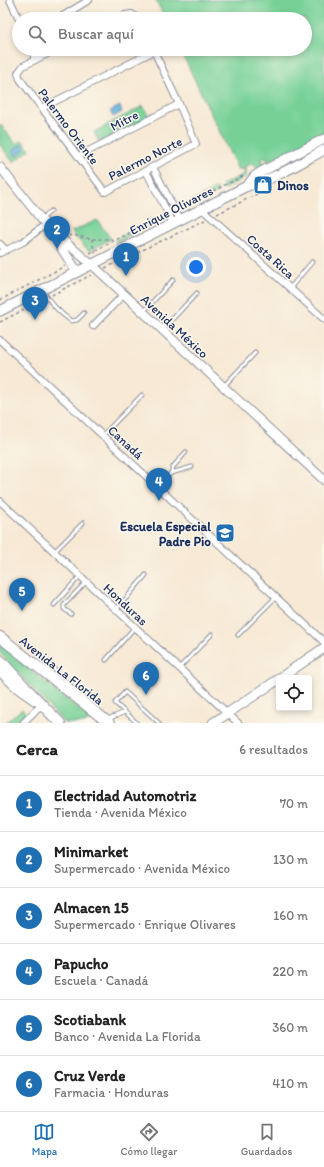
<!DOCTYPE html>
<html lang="es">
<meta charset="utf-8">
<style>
body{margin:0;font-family:Itim,sans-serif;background:#f6f6f6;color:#222}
.controls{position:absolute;right:12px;bottom:12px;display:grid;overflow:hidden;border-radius:4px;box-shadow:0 2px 6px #0003}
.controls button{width:36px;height:36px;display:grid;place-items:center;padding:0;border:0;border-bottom:1px solid #e0e0e0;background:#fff;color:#222;font:20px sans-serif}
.you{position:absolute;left:196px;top:267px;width:14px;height:14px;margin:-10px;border:3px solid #fff;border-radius:50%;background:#1a73e8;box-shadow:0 0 0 6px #1a73e833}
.badge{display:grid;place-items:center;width:26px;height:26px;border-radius:50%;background:#1f6fb2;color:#fff;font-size:13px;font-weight:700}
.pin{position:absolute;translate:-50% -33px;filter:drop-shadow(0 1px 2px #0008)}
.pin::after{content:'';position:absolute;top:21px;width:14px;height:12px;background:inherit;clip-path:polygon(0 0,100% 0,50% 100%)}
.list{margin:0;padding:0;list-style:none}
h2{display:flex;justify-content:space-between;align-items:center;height:52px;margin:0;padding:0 16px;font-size:17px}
h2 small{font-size:13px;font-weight:400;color:#767676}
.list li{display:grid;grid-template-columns:26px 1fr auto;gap:12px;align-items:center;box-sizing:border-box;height:56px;padding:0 16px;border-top:1px solid #e0e0e0}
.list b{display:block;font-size:15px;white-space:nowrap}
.list p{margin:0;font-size:13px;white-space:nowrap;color:#767676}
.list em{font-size:13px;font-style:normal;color:#767676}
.icon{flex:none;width:22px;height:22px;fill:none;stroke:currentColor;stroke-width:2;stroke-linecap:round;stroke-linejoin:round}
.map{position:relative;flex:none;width:324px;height:723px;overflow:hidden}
.search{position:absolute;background:#fff;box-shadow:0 2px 6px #0003;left:12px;right:12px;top:12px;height:44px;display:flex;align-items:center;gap:10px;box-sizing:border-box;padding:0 14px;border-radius:22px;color:#767676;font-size:15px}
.sheet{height:388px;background:#fff}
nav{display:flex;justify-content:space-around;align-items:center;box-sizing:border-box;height:56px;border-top:1px solid #e0e0e0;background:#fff;font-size:11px;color:#767676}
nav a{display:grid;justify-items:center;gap:2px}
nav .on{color:#1f6fb2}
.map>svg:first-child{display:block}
.green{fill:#77d197;stroke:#49807a}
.water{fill:#63b0dc;stroke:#3f709d}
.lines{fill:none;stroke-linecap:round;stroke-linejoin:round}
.service-casing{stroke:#898c99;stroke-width:5}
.minor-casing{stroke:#898c99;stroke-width:8}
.tertiary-casing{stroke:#898c99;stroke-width:10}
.secondary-casing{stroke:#898c99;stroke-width:11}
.primary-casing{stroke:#898c99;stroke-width:12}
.path{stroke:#898c99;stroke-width:1.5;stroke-dasharray:3 3;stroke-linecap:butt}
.service{stroke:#fff;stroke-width:3}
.minor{stroke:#fff;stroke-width:6}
.tertiary{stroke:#fff;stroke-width:8}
.secondary{stroke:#fff;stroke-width:9}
.primary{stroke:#fff;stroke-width:10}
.labels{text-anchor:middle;stroke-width:3;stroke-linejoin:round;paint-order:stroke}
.street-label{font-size:13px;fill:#1b2f5e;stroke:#fbf7ec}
.poi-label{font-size:13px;font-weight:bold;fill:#1b2f5e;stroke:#fbf7ec;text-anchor:start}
</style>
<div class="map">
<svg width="324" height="723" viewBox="0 0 324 723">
<rect width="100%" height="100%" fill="#fbf7ec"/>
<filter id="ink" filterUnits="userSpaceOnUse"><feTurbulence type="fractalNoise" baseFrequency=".025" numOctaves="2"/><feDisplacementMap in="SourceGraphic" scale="8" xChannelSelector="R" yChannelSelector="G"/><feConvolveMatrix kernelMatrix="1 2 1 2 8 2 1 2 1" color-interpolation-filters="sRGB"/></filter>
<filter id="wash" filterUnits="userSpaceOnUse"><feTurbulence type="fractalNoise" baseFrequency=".012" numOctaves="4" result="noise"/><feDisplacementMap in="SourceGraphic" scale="16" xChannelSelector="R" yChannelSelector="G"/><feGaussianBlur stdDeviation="0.9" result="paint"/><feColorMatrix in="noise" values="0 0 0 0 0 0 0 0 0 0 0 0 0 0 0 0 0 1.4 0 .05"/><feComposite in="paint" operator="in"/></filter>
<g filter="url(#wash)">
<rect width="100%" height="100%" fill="#f7e9d4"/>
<g class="green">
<polygon points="156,0 324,0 324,134 268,162 265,157 262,159 264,165 258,168 256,168 253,163 244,167 247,174 246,177 224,189 222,185 244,174 244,168 238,170 180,49 305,49 305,19 165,19"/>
<polygon points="143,106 149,117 99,142 94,132"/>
<polygon points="0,124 16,144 22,140 30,150 13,162 0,145"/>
<polygon points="217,188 218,192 183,210 181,206"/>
<polygon points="162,216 164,219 116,243 115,240"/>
<polygon points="97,220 111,239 89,251 71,232"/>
<polygon points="0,642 16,658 91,719 84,723 64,723 0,653"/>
<polygon points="22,709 27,714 16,723 5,723"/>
</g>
<g class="water">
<polygon points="120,106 122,112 113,117 110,111"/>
<polygon points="21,144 25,149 16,156 12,151"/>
</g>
</g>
<g filter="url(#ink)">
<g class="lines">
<defs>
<g id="service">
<polyline points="41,219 51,211"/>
<polyline points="290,288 312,262"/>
<path d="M43 291C50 303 60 313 71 321L77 320 84 313"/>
<polyline points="143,312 173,280"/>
<polyline points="162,330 197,293"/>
<polyline points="223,387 255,353"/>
<polyline points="102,436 142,395"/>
<polyline points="171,473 192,467"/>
<polyline points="158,487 171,473 173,467 186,452"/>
<polyline points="54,552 83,523"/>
<polyline points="54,605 80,576"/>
<polyline points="116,610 146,575"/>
<polyline points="71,614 64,609 64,605 86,582"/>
<polyline points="238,635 276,597"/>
<polyline points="43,658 79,694"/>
<polyline points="106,660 135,627"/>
<polyline points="179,668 212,634"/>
<polyline points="108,719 125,712"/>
<polyline points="137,723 115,703 125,692 159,723"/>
</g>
<g id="minor">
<polyline points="10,0 19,19"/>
<polyline points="61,17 89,0"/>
<polyline points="117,19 125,15 132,14 138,19"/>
<polyline points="31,49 34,55 34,60"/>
<polyline points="39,49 40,52 45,55"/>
<polyline points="57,49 23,66 18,73 20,79 105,192 196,144 179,104 153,49"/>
<polyline points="42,108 154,51"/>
<polyline points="79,156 179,104"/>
<polyline points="153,167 180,220"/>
<polyline points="146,171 173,223"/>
<polyline points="202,209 324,319"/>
<polyline points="0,244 6,250"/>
<polyline points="0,253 23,242 46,224"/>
<polyline points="93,326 124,294"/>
<polyline points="0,340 324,642"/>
<polyline points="0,501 238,723"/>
<polyline points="23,723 41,705"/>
</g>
<g id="tertiary">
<polyline points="0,167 41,219 56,234 99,271 324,480"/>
<polyline points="0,672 18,689 35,701"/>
</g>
<g id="secondary">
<polyline points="247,186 255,176 261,172 324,139"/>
<polyline points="56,234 61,247 77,272"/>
<path d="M0 311 247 186C273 180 300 163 324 150"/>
<polyline points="280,678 324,648"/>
<polyline points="213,723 279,679"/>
</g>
<g id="primary">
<polyline points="0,637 109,723"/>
<polyline points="0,660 24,686 60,723"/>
</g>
</defs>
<use href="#service" class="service-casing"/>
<use href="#minor" class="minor-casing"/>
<use href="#tertiary" class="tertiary-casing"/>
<use href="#secondary" class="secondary-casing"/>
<use href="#primary" class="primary-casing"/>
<g class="path">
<polyline points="181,207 245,175"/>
<polyline points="217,214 267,189"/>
<polyline points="69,236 72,235 92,239 111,239 113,241"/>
<polyline points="92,239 94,251 97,254"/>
<polyline points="90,253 163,216"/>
<polyline points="105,268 205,220"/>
<polyline points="52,295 91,275"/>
<polyline points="0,300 65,266"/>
<polyline points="0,322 43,300"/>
</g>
<use href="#service" class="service"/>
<use href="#minor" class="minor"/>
<use href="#tertiary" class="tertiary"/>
<use href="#secondary" class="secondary"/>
<use href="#primary" class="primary"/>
</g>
</g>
<defs>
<symbol id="shop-square" viewBox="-11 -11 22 22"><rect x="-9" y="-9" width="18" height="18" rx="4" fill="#1f6fb2" stroke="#fbf7ec"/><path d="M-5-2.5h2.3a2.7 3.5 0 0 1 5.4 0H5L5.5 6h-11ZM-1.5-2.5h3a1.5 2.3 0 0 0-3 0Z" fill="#fff"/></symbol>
<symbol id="school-square" viewBox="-11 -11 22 22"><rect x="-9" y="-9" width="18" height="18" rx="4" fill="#1f6fb2" stroke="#fbf7ec"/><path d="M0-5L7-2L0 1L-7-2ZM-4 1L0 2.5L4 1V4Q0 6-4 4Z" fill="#fff"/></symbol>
</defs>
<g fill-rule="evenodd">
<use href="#shop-square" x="252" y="174" width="22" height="22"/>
<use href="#school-square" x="214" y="522" width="22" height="22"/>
</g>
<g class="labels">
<g class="street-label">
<text transform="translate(124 120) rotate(-28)" y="5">Mitre</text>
<text transform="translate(69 126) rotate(53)" y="5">Palermo Oriente</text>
<text transform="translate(145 158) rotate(-27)" y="5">Palermo Norte</text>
<text transform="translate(171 210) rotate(-27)" y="5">Enrique Olivares</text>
<text transform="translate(271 256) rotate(42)" y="5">Costa Rica</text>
<text transform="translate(175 326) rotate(43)" y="5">Avenida México</text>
<text transform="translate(126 442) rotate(43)" y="5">Canadá</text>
<text transform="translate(126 604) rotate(43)" y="5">Honduras</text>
<text transform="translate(62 670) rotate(38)" y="5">Avenida La Florida</text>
</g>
<g class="poi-label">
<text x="277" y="190">Dinos</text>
<text x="211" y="531" text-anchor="end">Escuela Especial<tspan x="211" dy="15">Padre Pio</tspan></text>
</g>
</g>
</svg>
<div class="controls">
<button><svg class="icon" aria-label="locate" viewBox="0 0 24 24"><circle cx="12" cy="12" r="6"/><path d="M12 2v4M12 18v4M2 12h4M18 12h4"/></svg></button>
</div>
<div class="you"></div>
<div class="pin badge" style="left:126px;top:276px">1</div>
<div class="pin badge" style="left:57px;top:249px">2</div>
<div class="pin badge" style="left:35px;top:320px">3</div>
<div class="pin badge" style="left:159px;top:501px">4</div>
<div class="pin badge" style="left:22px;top:611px">5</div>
<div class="pin badge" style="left:146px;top:695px">6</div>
<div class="search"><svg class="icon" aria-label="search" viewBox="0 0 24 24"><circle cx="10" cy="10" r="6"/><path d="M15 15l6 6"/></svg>Buscar aquí</div>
</div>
<section class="sheet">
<h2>Cerca<small>6 resultados</small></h2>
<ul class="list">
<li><span class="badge">1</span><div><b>Electridad Automotriz</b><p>Tienda · Avenida México</p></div><em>70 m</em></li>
<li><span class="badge">2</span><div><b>Minimarket</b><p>Supermercado · Avenida México</p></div><em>130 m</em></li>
<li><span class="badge">3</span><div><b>Almacen 15</b><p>Supermercado · Enrique Olivares</p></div><em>160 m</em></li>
<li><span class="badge">4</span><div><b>Papucho</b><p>Escuela · Canadá</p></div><em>220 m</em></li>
<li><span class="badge">5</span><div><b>Scotiabank</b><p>Banco · Avenida La Florida</p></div><em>360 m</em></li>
<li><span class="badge">6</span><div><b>Cruz Verde</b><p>Farmacia · Honduras</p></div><em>410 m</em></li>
</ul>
</section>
<nav>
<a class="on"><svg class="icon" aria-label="map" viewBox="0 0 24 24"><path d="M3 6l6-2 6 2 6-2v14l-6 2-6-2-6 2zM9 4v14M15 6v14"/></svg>Mapa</a>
<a><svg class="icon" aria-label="directions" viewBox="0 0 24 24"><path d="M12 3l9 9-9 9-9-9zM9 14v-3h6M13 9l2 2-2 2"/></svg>Cómo llegar</a>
<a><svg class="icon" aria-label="saved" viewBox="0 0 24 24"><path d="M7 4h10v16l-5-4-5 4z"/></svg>Guardados</a>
</nav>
